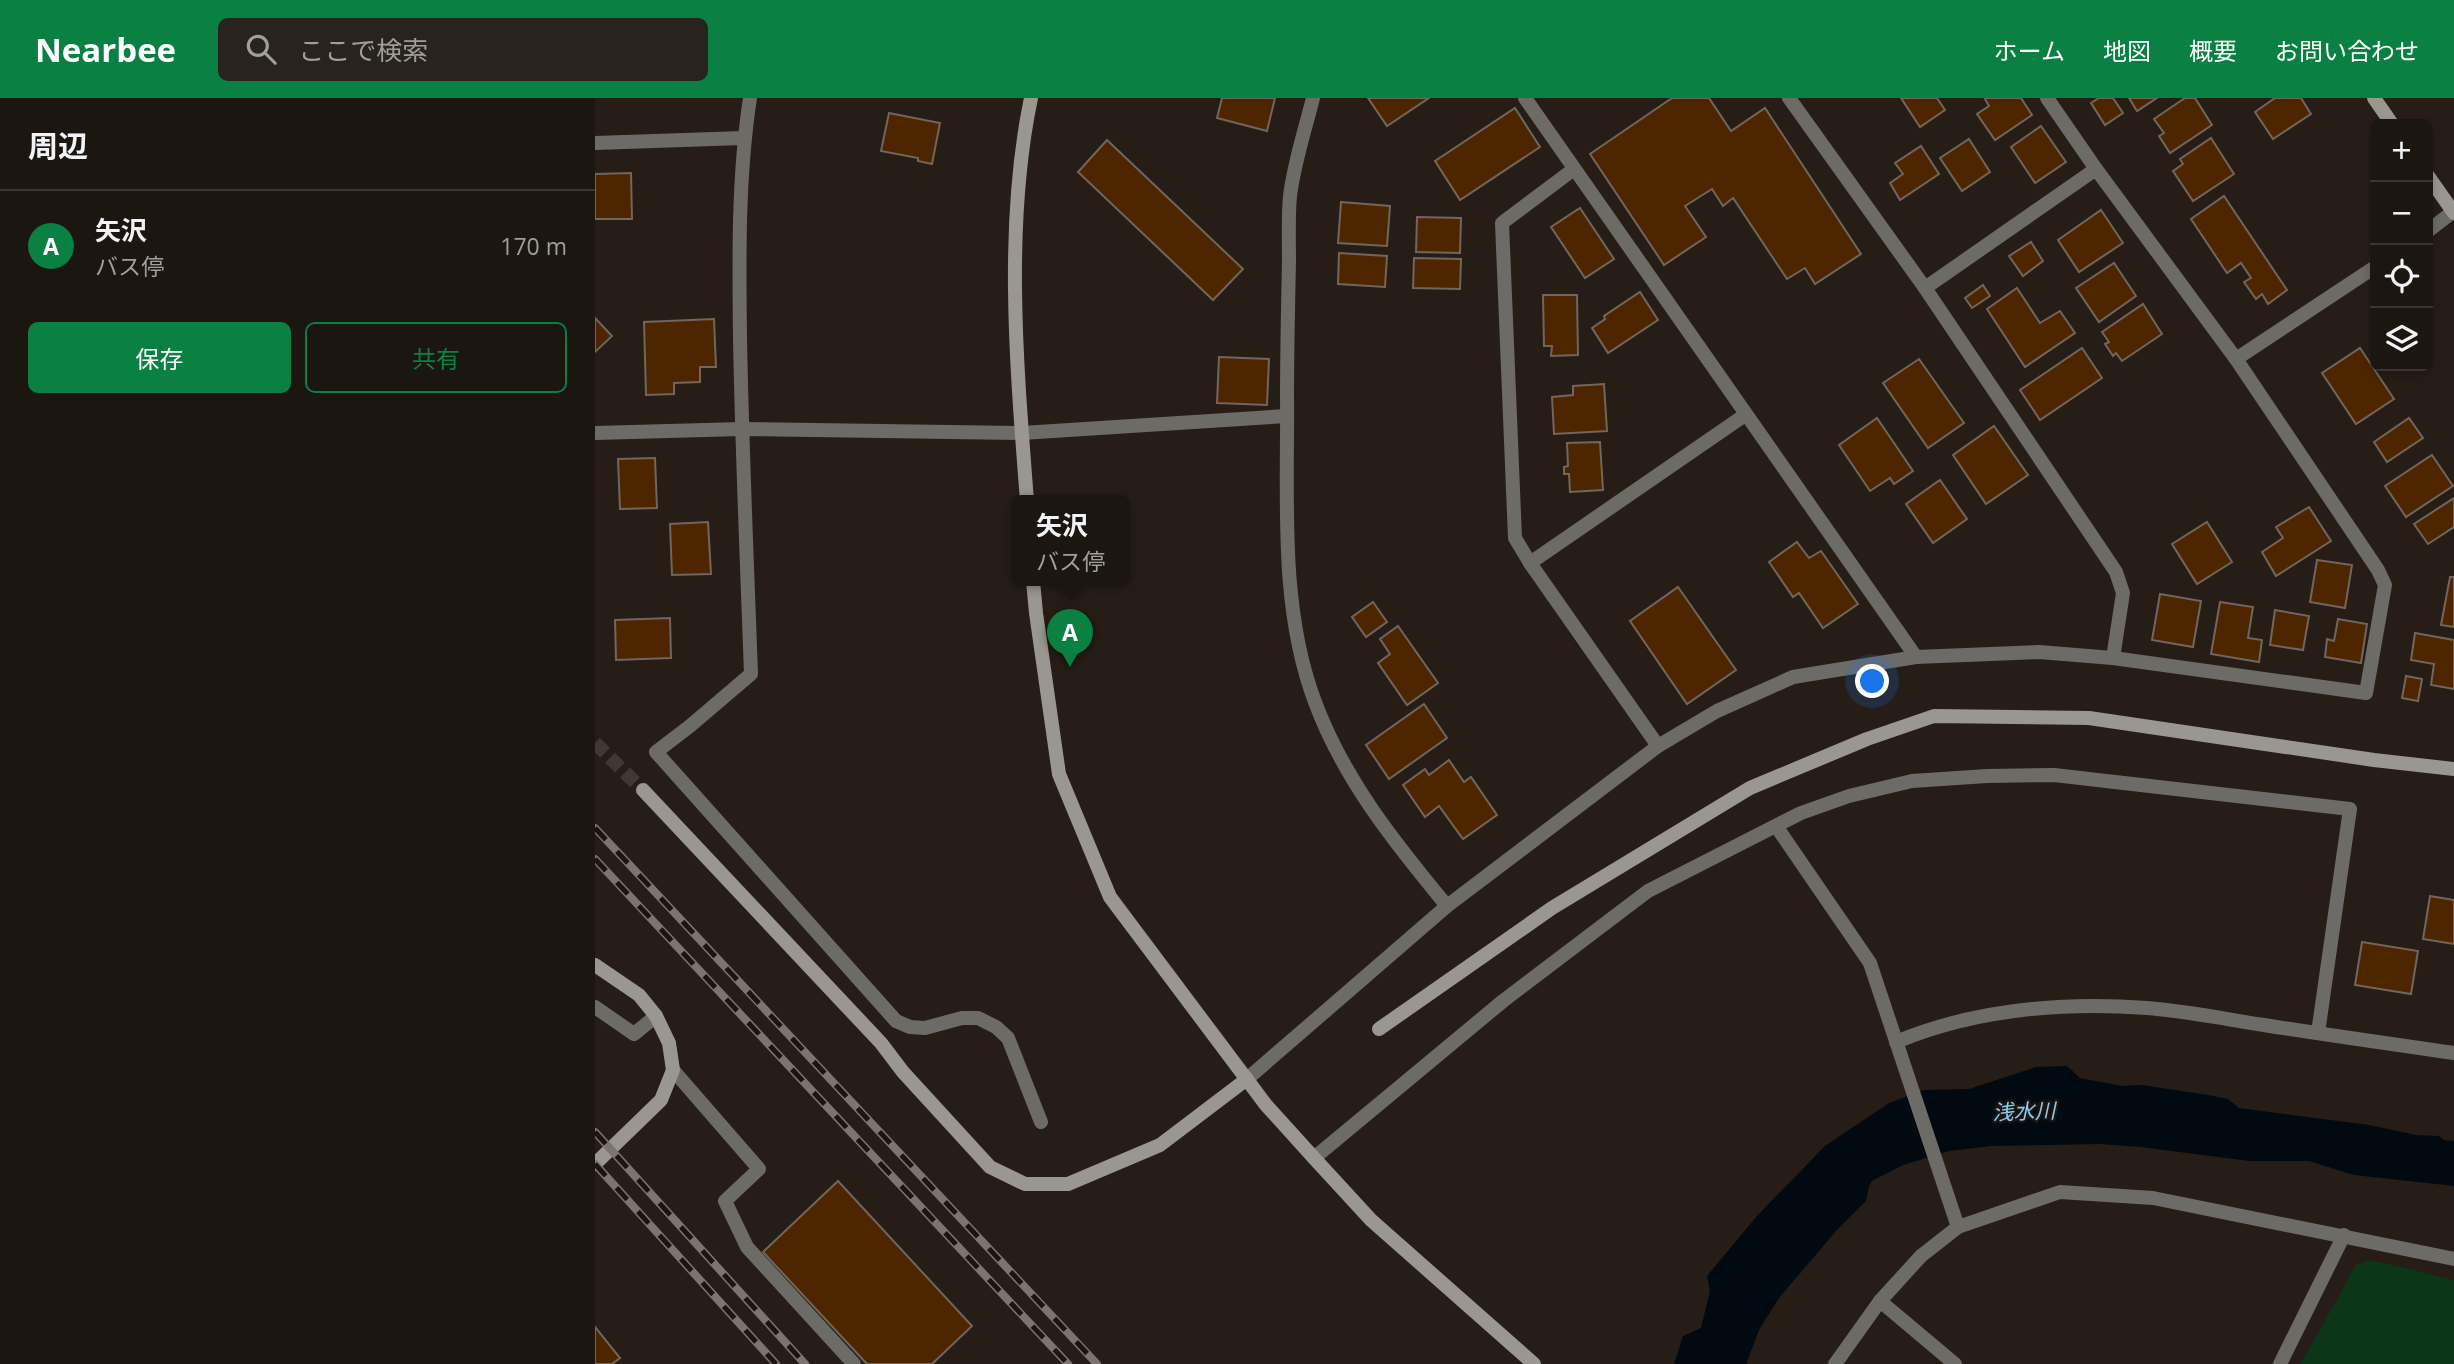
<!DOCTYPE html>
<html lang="ja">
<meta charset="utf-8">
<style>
body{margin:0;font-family:"Open Sans","Noto Sans JP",sans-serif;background:#29231e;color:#f1f3f6}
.controls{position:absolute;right:21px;top:21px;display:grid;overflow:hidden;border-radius:10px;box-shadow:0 4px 10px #0003}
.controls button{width:63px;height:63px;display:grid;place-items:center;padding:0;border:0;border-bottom:2px solid #3a3530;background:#1c1610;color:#f1f3f6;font:35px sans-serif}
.you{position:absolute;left:1278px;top:584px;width:24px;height:24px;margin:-18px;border:5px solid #fff;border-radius:50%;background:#1a73e8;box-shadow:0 0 0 10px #1a73e833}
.badge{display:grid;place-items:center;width:46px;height:46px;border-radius:50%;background:#0b8043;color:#fff;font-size:23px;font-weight:700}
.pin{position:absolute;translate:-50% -58px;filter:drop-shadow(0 2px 4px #0008)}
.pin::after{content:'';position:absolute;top:37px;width:24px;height:21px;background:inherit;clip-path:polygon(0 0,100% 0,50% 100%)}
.popup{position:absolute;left:416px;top:397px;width:119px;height:91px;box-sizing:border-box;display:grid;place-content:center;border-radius:10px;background:#1c1610;filter:drop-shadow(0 2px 5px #0005);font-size:23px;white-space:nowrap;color:#a09f9f}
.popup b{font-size:26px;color:#f1f3f6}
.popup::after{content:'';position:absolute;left:50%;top:100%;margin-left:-14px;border:14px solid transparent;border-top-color:#1c1610}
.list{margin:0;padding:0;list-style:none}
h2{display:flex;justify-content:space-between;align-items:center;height:91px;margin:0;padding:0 28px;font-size:30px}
h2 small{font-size:23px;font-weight:400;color:#a09f9f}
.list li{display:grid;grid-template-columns:46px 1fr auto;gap:21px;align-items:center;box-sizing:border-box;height:112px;padding:0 28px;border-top:2px solid #3a3530}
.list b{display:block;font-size:26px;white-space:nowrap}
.list p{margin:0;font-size:23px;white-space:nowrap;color:#a09f9f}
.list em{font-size:23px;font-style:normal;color:#a09f9f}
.actions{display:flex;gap:14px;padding:21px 28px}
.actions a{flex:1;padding:16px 0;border:2px solid #0b8043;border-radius:10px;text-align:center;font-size:24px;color:#0b8043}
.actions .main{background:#0b8043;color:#fff}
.icon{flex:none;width:38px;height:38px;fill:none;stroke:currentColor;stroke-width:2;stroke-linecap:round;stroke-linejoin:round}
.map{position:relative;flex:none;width:1859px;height:1266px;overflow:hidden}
header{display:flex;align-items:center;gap:42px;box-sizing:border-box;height:98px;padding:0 35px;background:#0b8043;color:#fff}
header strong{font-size:33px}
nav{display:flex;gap:38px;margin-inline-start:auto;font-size:24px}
.search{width:490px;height:63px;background:#29231e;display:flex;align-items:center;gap:18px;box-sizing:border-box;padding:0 24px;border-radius:10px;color:#a09f9f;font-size:26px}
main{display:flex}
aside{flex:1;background:#1c1610}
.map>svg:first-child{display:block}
.green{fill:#0c3618}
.water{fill:#010911}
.building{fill:#4d2600;stroke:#71655d;stroke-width:2}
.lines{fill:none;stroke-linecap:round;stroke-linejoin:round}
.secondary-tunnel{stroke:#403831;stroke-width:14;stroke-dasharray:14 7;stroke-linecap:butt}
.lane{stroke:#6d6b66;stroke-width:14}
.street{stroke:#6d6b66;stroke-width:14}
.secondary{stroke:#9a978e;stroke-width:14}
.rail-casing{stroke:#7c756f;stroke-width:8}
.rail{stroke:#1d140d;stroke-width:5;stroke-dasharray:16;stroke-linecap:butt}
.labels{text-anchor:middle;stroke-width:5;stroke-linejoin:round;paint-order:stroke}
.water-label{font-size:21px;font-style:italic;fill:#85ccf9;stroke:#1d140d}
</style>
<header>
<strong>Nearbee</strong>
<div class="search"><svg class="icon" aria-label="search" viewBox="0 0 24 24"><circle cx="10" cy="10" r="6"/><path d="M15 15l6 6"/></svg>ここで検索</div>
<nav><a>ホーム</a><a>地図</a><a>概要</a><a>お問い合わせ</a></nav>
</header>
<main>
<aside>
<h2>周辺<small></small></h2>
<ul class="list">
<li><span class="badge">A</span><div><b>矢沢</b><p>バス停</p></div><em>170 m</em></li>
</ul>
<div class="actions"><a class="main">保存</a><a>共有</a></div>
</aside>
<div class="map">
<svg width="1859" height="1266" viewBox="0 0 1859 1266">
<rect width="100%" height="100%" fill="#261d16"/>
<polygon class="green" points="1776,1162 1859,1182 1859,1266 1706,1266 1761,1167"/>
<polygon class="water" points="1472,968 1485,980 1527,988 1547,987 1613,997 1633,1001 1644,1010 1774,1027 1821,1037 1844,1038 1849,1042 1859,1043 1859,1088 1759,1077 1714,1063 1654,1063 1546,1049 1505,1046 1396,1048 1354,1053 1308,1067 1277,1083 1274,1088 1271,1103 1241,1133 1184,1200 1165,1230 1151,1266 1079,1266 1088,1238 1106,1230 1115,1193 1112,1178 1162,1118 1230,1048 1294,1005 1329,992 1374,991 1441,969"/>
<g class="building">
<polygon points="627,0 680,0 672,33 622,20"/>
<polygon points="773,0 834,0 792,28"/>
<polygon points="1077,0 1114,0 1136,33 1170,10 1266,156 1220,186 1210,170 1192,181 1138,100 1128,108 1117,91 1090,108 1111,139 1069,167 995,56"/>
<polygon points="1306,0 1342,0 1350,12 1325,29"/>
<polygon points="1392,0 1426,0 1437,17 1400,42 1382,16 1394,8 1390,1"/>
<polygon points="1504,0 1518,0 1528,15 1510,27 1496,5"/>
<polygon points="1534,0 1562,0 1542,13"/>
<polygon points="1590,0 1600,0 1617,27 1575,55 1564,38 1569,35 1559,21"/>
<polygon points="1680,0 1706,0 1716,16 1678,41 1660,14"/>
<polygon points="920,10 945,49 865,102 840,63"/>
<polygon points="294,15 345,25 337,66 323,63 323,60 286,53"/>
<polygon points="1446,28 1471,64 1440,85 1416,49"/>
<polygon points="1616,40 1639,76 1598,103 1578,73 1588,66 1585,61"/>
<polygon points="1374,41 1395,74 1367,93 1345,60"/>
<polygon points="512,42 648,171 618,202 483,74"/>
<polygon points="1326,48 1344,76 1305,102 1295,85 1308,76 1300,65"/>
<polygon points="36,75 37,121 0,121 0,76"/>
<polygon points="1629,98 1692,192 1673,206 1667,196 1661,201 1649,184 1656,180 1646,165 1632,175 1596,121"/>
<polygon points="746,104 795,108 792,148 743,145"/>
<polygon points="985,110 1019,161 990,180 956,129"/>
<polygon points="1506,112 1528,145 1484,174 1463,142"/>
<polygon points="822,119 866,120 865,155 821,154"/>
<polygon points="1436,144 1448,163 1428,178 1414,158"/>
<polygon points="744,155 792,158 790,189 743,186"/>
<polygon points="819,160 866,161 865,191 818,190"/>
<polygon points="1519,165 1541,198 1504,224 1481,190"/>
<polygon points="1388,187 1395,198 1377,210 1370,200"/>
<polygon points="1422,190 1445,225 1465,213 1480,235 1430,269 1392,211"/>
<polygon points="1045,194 1063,222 1013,255 997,230 1010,221 1009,218"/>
<polygon points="948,197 982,197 983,257 956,258 957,248 949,248"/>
<polygon points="1548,206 1567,236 1527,263 1521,255 1518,258 1510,246 1514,244 1507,234"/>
<polygon points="0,220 17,238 0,254"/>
<polygon points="119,221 121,269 105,269 105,284 79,285 79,296 51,297 49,224"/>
<polygon points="1487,250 1507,280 1445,322 1425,292"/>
<polygon points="1765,250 1799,301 1761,326 1727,275"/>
<polygon points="624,259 674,261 672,307 622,305"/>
<polygon points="1324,261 1369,325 1333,350 1288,285"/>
<polygon points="1009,286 1012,333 959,336 957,299 978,297 978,288"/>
<polygon points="1282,320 1318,373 1299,386 1295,380 1275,393 1244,347"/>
<polygon points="1814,320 1828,340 1792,364 1779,344"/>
<polygon points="1399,328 1433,377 1391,406 1358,357"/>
<polygon points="1005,344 1008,392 975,394 974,376 969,376 969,369 973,368 972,345"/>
<polygon points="1837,357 1858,388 1811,419 1790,388"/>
<polygon points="60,360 62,410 25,411 23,361"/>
<polygon points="1345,382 1372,421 1338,445 1311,406"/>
<polygon points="1859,400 1859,429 1833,446 1819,426"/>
<polygon points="1714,409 1736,443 1681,478 1667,454 1688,440 1681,429"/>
<polygon points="113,424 116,476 77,477 75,426"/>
<polygon points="1612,424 1637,464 1602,486 1577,446"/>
<polygon points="1202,444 1214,460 1226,453 1263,506 1228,530 1204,495 1198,499 1174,464"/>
<polygon points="1722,462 1757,467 1750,510 1715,504"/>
<polygon points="1855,479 1859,479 1859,529 1846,527"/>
<polygon points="1083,489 1141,572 1092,606 1035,523"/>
<polygon points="1565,496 1606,503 1598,549 1557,542"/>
<polygon points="778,504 792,524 771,539 757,519"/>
<polygon points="1625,504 1658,509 1653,540 1667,542 1664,564 1616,556"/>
<polygon points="1680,512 1714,518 1708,552 1675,547"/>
<polygon points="75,520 76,560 21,562 20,522"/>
<polygon points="1743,521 1772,526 1766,565 1730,559 1732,541 1739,543"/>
<polygon points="803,528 843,585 812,607 783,565 795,556 785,541"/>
<polygon points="1820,535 1859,542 1859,591 1836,587 1839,566 1816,562"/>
<polygon points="1811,578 1827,581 1823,603 1807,600"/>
<polygon points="829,606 852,640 794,681 771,647"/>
<polygon points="854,662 869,684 876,679 902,717 868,741 844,708 830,719 808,687 830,671 834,677"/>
<polygon points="1835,798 1859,802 1859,846 1828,841"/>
<polygon points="1767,844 1823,853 1816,896 1760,887"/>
<polygon points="243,1083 377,1228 337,1266 272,1266 168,1154"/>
<polygon points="0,1229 25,1260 17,1266 0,1266"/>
</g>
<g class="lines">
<polyline class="secondary-tunnel" points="0,645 48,692"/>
<g class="lane">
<polyline points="0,909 39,936 61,918"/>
<polyline points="78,972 164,1071 130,1103 152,1149 259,1266"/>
</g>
<g class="street">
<path d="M155 0C143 79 144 159 145 240 147 352 152 464 156 576L95 628 61 654 301 923 315 929 330 930 367 920H383L401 929 413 940 446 1024"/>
<path d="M718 0C710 32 699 65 695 98 693 119 694 141 694 162 693 208 692 254 692 300 693 399 684 509 720 604 749 682 800 745 852 808"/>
<polyline points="930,0 1321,559 1444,554 1518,560"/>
<polyline points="1194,0 1330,190 1521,474 1528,495 1518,560 1771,595 1790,487 1783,472 1641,261 1501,71 1452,0"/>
<polyline points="0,45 148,40"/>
<polyline points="979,71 907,125 920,440 935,465 1063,648"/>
<polyline points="1833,133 1859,113"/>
<polyline points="1330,190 1501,71"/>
<polyline points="1641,261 1780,169"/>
<polyline points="0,335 147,331 427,335 692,318"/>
<polyline points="935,465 1150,317"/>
<polyline points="1181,728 1275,865 1363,1129"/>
<path d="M1301 944C1380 911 1467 904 1552 910 1591 913 1630 921 1669 927 1732 937 1796 946 1859 955"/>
<polyline points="652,981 852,808 1063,648 1122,613 1198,579 1321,559"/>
<polyline points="719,1060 908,903 1053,793 1206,715 1254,698 1317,683 1392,678 1459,677 1755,711 1723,935"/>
<polyline points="1285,1203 1360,1266"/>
<polyline points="1240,1266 1285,1203 1326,1158 1363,1129 1465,1094 1558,1100 1859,1161"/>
<polyline points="1685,1266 1749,1137"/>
</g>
<g class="secondary">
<polyline points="1779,0 1797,26"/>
<polyline points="1833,78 1859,115"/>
<path d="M432 403C422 272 409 129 436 0"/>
<polyline points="438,483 441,515 464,676 515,799 671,1007 719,1060 776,1122 939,1266"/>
<polyline points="48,692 286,945 308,974 395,1069 430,1086 473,1086 565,1047 652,981"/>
<polyline points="0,867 44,897 61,918 74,945 78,972 66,1002 0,1066"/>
<polyline points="784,931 957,810 1155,690 1272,641 1339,618 1494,620 1779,662 1859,671"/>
</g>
<defs>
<g id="rail">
<polyline points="0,730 502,1266"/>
<polyline points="0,761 473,1266"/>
<polyline points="0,1034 210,1266"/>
<polyline points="0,1066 181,1266"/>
</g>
</defs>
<use href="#rail" class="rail-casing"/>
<use href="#rail" class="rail"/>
</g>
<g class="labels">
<g class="water-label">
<text transform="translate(1429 1014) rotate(-2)" y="7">浅水川</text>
</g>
</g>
</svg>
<div class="controls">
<button>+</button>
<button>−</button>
<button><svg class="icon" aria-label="locate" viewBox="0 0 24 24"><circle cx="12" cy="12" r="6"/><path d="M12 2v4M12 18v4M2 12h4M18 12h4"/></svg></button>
<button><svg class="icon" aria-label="layers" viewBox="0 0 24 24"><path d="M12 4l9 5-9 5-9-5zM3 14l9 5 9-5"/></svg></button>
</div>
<div class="you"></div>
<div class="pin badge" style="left:475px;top:569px">A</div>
<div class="popup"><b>矢沢</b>バス停</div>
</div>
</main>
